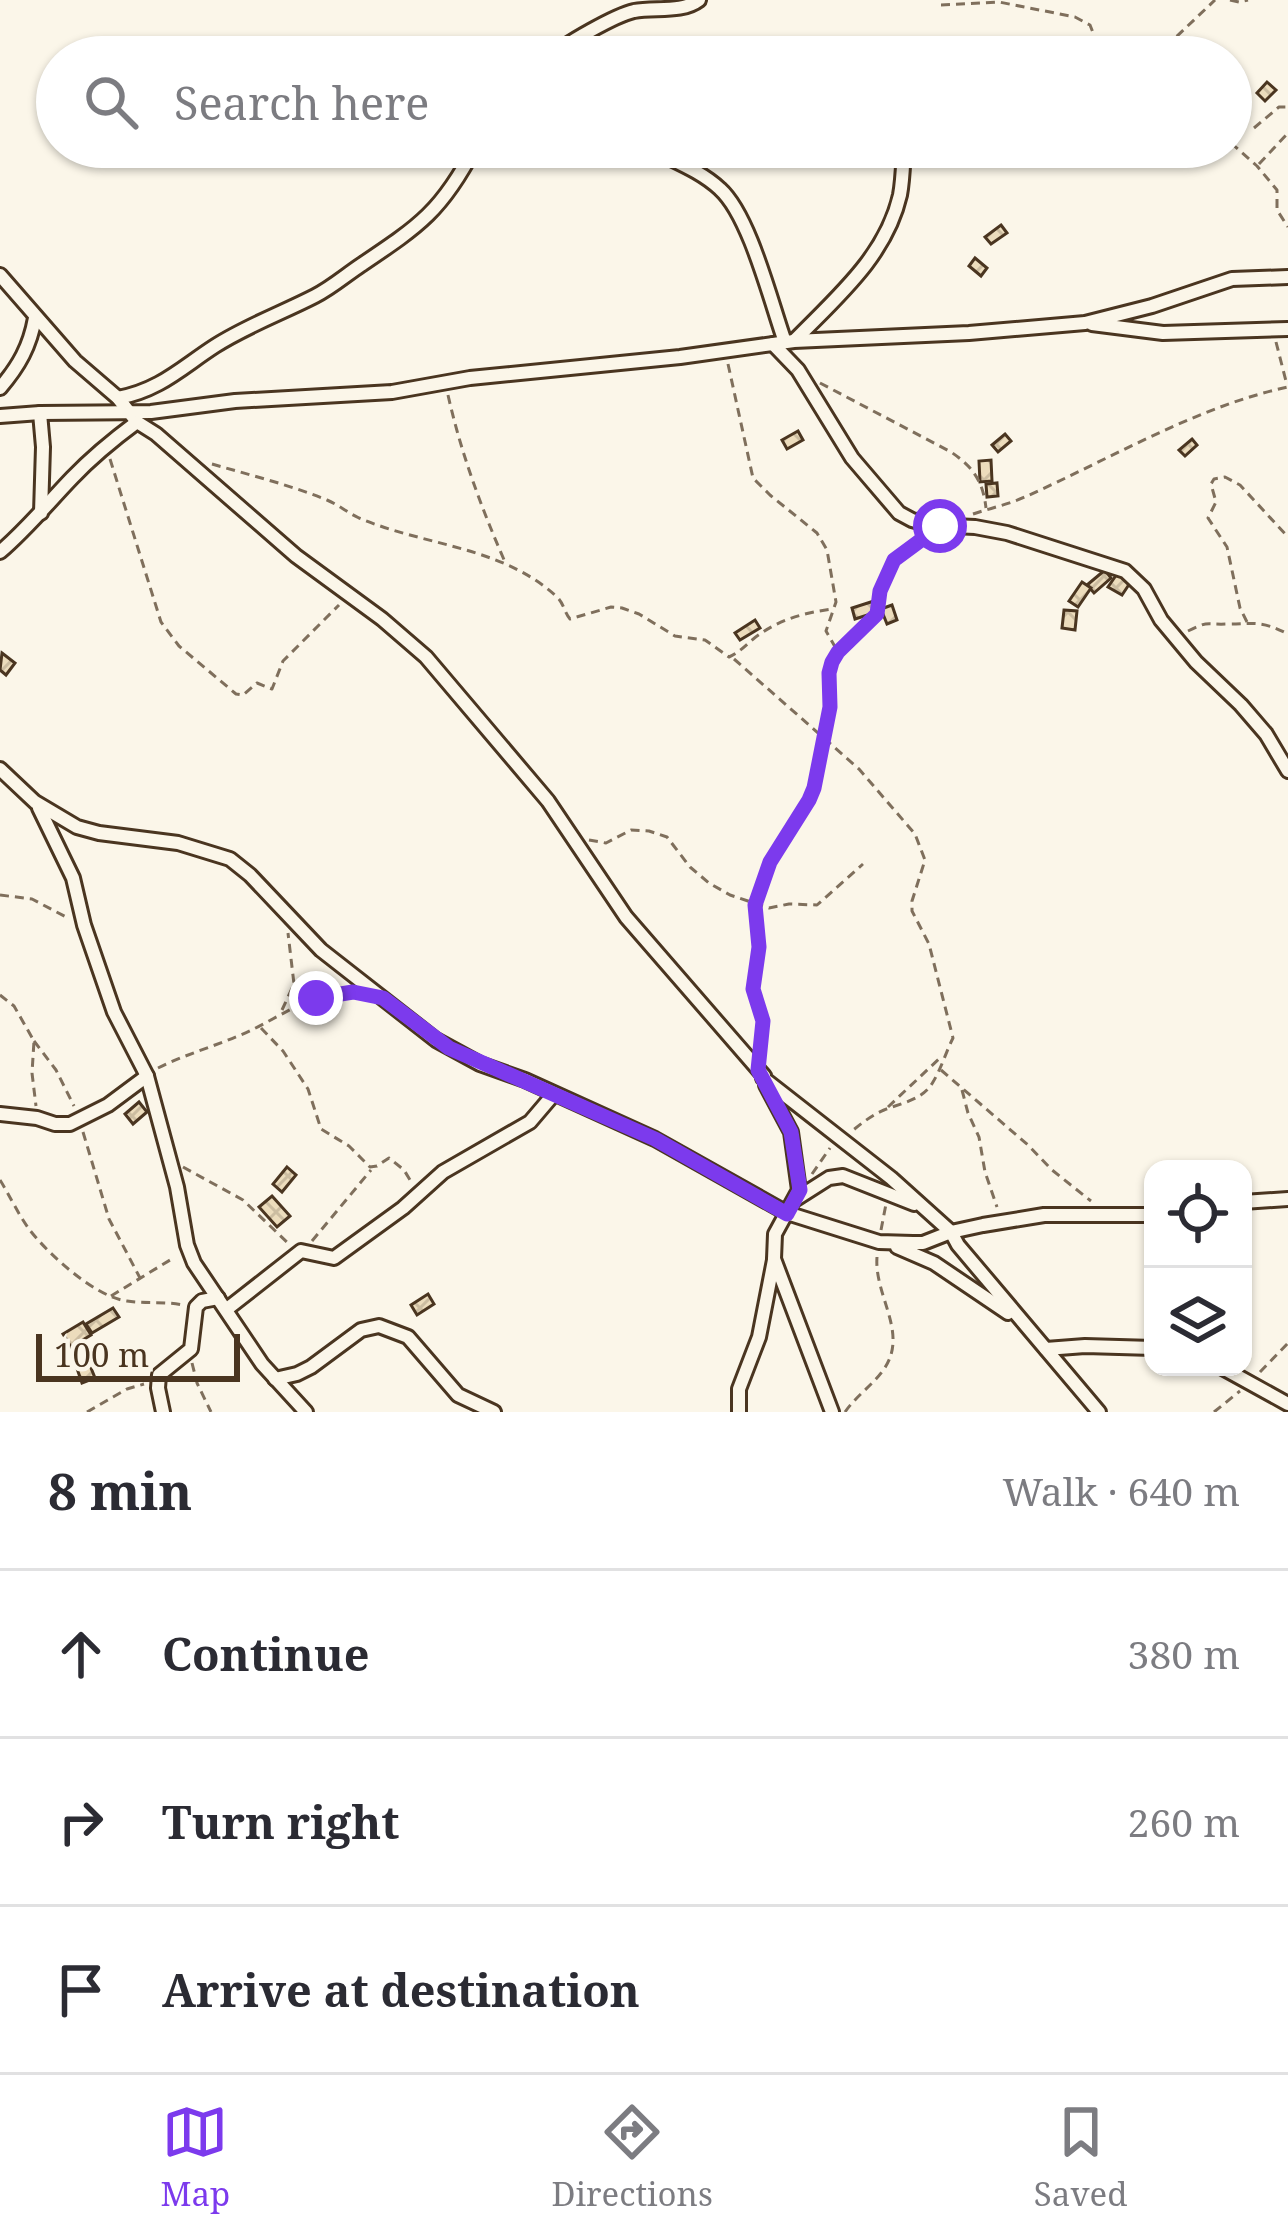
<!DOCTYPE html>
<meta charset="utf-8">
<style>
body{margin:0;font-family:"Noto Serif",serif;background:#f7f7f7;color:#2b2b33}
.controls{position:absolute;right:36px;bottom:36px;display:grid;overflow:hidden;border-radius:24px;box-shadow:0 3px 9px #0004}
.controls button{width:108px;height:108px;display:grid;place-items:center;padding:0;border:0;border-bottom:3px solid #e1e1e2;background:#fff;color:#2b2b33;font:60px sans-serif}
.scale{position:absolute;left:36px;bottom:30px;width:204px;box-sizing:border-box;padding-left:12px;border:6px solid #4a3520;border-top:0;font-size:33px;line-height:42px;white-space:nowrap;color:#4a3520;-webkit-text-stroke:9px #fbf6e9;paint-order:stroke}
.stop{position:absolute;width:36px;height:36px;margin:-27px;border:9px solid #7c3aed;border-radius:50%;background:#fff}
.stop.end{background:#7c3aed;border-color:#fff;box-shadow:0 3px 12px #0008}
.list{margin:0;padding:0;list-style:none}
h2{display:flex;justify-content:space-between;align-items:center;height:156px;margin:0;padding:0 48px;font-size:51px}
h2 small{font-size:39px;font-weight:400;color:#7c7c81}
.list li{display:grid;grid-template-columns:78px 1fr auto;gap:36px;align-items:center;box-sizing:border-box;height:168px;padding:0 48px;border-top:3px solid #e1e1e2}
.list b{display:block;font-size:45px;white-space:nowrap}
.list em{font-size:39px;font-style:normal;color:#7c7c81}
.icon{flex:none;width:66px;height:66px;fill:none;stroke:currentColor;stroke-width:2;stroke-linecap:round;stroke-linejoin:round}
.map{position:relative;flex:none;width:1288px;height:1412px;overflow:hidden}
.search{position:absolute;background:#fff;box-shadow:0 3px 9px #0004;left:36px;right:36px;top:36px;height:132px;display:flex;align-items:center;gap:30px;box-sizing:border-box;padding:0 42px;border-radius:66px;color:#7c7c81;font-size:45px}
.sheet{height:660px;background:#fff}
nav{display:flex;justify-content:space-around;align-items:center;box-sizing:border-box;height:168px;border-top:3px solid #e1e1e2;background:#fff;font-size:33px;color:#7c7c81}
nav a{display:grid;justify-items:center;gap:6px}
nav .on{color:#7c3aed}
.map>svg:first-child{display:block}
.building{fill:url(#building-cross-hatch);stroke:#4a3520;stroke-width:3}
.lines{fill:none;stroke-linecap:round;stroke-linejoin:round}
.minor-casing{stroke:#4a3520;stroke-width:18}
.path{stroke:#7f6f5c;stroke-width:3;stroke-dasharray:9 6;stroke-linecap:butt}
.minor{stroke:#fbf6e9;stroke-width:12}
.route{stroke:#7c3aed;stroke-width:15}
</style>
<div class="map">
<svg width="1288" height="1412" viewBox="0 0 1288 1412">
<defs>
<pattern id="building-cross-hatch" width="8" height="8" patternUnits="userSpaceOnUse" patternTransform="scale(3)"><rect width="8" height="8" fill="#ecdcbc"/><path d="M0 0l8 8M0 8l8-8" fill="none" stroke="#ccbda1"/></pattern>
</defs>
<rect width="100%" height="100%" fill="#fbf6e9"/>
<g class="building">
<polygon points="1267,82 1276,90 1265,101 1257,93"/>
<polygon points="1001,225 1007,233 991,244 985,237"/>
<polygon points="975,258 987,268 981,276 969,266"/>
<polygon points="798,431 803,440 787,449 782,440"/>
<polygon points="1005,434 1011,441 998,452 992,445"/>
<polygon points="1192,439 1197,445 1185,456 1179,450"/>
<polygon points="991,460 992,481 980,482 979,461"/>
<polygon points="997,483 998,496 987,497 986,484"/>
<polygon points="1105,570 1111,578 1094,593 1087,585"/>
<polygon points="1117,574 1130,583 1122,595 1108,587"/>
<polygon points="1082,582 1091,588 1078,607 1069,601"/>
<polygon points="874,601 877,612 855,619 852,608"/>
<polygon points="892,605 897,620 887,624 881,609"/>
<polygon points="1064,610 1077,611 1075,630 1062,628"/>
<polygon points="755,620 760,628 740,640 735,633"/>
<polygon points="2,653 15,663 6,675 0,670"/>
<polygon points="139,1102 147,1112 133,1124 125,1114"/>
<polygon points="287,1167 296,1175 282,1192 273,1184"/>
<polygon points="272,1196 290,1216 277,1227 259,1207"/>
<polygon points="428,1294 434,1304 417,1315 411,1305"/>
<polygon points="113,1308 119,1317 92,1333 86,1324"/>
<polygon points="83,1322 91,1335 71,1347 63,1334"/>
<polygon points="85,1353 95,1378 82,1383 73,1357"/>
</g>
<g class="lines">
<defs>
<g id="minor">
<path d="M551 57C564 44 616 15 634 11 655 7 682 13 699 0"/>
<path d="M647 147C671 160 700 170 720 189 750 216 771 303 785 342"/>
<polyline points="0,275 75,361 118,398 137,422 156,434 296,556 382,619 426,657 548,801 626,917 764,1076 763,1078 891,1178 951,1232 958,1245 1099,1412"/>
<polyline points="1092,324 1163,333 1288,329"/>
<path d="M795 340C837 297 886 256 900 195 903 179 903 163 904 147"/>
<polyline points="773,344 798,370 852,458 899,513 912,520 930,525 975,527 1007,533 1125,571 1144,589 1161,620 1196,662 1241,705 1266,734 1288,771"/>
<path d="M0 388C19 366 30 346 35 318"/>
<path d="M118 398C160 390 181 368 215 346 246 326 282 313 315 296 331 288 346 275 361 265 419 226 442 211 475 147"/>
<polyline points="40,413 43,447 41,513"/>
<polyline points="0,416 40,413 151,412 235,401 392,392 470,378 680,357 794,341 969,333 1085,323 1152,306 1232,279 1288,277"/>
<path d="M0 552C27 529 48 503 72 478 92 457 114 439 137 422"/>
<polyline points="0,769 35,802 77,827 99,833 178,843 230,859 250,875 321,950 436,1040 480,1064 525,1080 655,1139 787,1213 879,1242 913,1243 923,1243 951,1232 983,1225 1044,1215 1153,1215"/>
<polyline points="39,808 73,878 84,925 114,1012 147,1076 177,1187 187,1245 194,1263 262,1364 306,1412"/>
<polyline points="766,1085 791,1132 799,1190 775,1234 774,1259 832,1412"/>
<polyline points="0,1114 37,1118 55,1124 70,1124 108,1105 147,1076"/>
<polyline points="796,1199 829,1178 843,1176 914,1204"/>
<polyline points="1243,1202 1288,1199"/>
<polyline points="897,1247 934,1263 1008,1313"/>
<polyline points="227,1309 301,1251 334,1258 403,1208 443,1172 530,1122 553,1095"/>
<polyline points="1046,1349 1085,1346 1153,1348"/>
<polyline points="1221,1367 1288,1404"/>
<polyline points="275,1379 297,1374 311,1367 361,1330 379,1326 408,1337 458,1395 494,1412"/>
<polyline points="163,1412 158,1388 159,1375 191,1349 196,1307 202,1301 218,1298"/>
<polyline points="739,1412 739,1389 759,1337 774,1260"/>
</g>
</defs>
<use href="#minor" class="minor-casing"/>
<g class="path">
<polyline points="1230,0 1239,2 1248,0"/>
<polyline points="941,5 999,2 1075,17 1090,25 1101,53"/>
<polyline points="1091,57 1105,52 1114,57"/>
<polyline points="1155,57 1215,0"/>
<polyline points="1254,128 1279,107 1288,107"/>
<polyline points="1231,143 1257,166 1277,190 1277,210 1288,227"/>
<polyline points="917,157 921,147"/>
<polyline points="1259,164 1288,133"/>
<polyline points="1276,342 1287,385"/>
<polyline points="728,364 753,478 770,495 817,533 827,550 836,602 826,631 838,652 830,667 830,707 814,788 770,862 755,905 759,947 753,989 763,1021 761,1053"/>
<path d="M820 383 951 452C973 467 983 481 986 508"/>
<path d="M448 395C461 453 481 507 505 562"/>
<polyline points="110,459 161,622 179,646 236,694 243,695 257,683 272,689 283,661 339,605"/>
<path d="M212 464C250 475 290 485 327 500 339 505 348 513 359 518 425 546 501 546 556 596 564 603 564 612 570 619L611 607 622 608 639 614 675 636 705 640 729 657C741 652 749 641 760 634 781 619 807 612 833 609"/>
<path d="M973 514C991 508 1010 504 1027 496 1110 459 1198 406 1288 387"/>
<polyline points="1247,622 1240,608 1227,547 1208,518 1216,502 1211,484 1214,479 1225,477 1240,485 1288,537"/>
<path d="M1188 631C1210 620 1205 625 1227 624 1256 624 1260 620 1288 634"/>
<polyline points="838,652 877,614 881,591 894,560 927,536"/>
<path d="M734 659 859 769 915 834 925 860 912 901V911L929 944 953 1038C946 1052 941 1069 933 1082 923 1100 901 1103 884 1110 872 1115 862 1123 852 1131"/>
<polyline points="589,840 606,843 631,830 649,831 667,837 690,867 709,883 730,895 769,908 789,904 817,905 863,864"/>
<polyline points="0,895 32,899 66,917"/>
<polyline points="0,995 14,1006 34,1041 32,1073 36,1106"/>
<polyline points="282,1010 294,984 288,933"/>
<polyline points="261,1028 283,1051 308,1089 321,1129 349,1146 370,1167 377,1166 389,1158 404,1170 410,1180"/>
<polyline points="34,1041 56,1070 74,1106"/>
<path d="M158 1068C184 1055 212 1047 238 1036 280 1019 307 992 354 992"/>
<polyline points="941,1070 1028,1145 1052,1170 1091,1201"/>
<polyline points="962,1090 968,1113 979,1137 985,1172 997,1207"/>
<polyline points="888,1107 942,1056"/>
<polyline points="83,1132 109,1219 140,1278"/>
<polyline points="183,1167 243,1200 291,1246"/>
<polyline points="812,1174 830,1148"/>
<path d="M0 1180C10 1196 18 1214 29 1229 48 1254 95 1297 127 1301 145 1304 164 1301 183 1305"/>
<polyline points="881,1230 886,1204"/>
<polyline points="312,1241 371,1170"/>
<polyline points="111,1296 175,1257"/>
<polyline points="192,1363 197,1383 211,1412"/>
<polyline points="1260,1372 1288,1343"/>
<polyline points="87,1412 127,1389 144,1384"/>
<path d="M845 1412C856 1396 873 1385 884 1369 909 1333 874 1296 877 1257"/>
<polyline points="1214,1412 1240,1391"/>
</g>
<use href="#minor" class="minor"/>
</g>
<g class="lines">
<polyline class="route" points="316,998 353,992 383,998 449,1048 655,1139 787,1214 800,1190 791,1132 758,1070 763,1021 753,989 759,947 755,905 770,862 809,800 814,788 830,707 829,673 832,662 838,652 877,614 880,591 894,560 940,526"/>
</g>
</svg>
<div class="controls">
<button><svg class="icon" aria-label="locate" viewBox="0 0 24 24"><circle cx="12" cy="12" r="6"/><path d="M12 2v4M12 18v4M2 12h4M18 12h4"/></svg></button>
<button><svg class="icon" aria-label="layers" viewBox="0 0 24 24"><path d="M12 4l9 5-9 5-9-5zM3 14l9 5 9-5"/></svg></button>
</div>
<div class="scale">100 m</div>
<div class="stop" style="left:940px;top:526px"></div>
<div class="stop end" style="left:316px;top:998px"></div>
<div class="search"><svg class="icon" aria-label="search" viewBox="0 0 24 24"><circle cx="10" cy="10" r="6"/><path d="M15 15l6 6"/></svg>Search here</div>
</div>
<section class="sheet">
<h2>8 min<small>Walk · 640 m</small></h2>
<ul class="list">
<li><svg class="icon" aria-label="ahead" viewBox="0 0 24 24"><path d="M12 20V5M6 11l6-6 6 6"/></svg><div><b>Continue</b></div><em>380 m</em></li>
<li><svg class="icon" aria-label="right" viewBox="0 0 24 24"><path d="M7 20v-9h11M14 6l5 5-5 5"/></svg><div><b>Turn right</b></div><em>260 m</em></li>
<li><svg class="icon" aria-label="arrive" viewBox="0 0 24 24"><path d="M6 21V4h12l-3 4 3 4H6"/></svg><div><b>Arrive at destination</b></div></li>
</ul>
</section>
<nav>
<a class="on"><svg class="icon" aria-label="map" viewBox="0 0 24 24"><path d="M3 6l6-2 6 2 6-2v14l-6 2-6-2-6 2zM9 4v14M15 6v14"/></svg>Map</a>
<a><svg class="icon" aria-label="directions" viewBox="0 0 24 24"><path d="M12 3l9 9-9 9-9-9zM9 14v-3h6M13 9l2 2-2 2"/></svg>Directions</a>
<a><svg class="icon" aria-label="saved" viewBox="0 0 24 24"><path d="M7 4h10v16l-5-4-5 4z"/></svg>Saved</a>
</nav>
